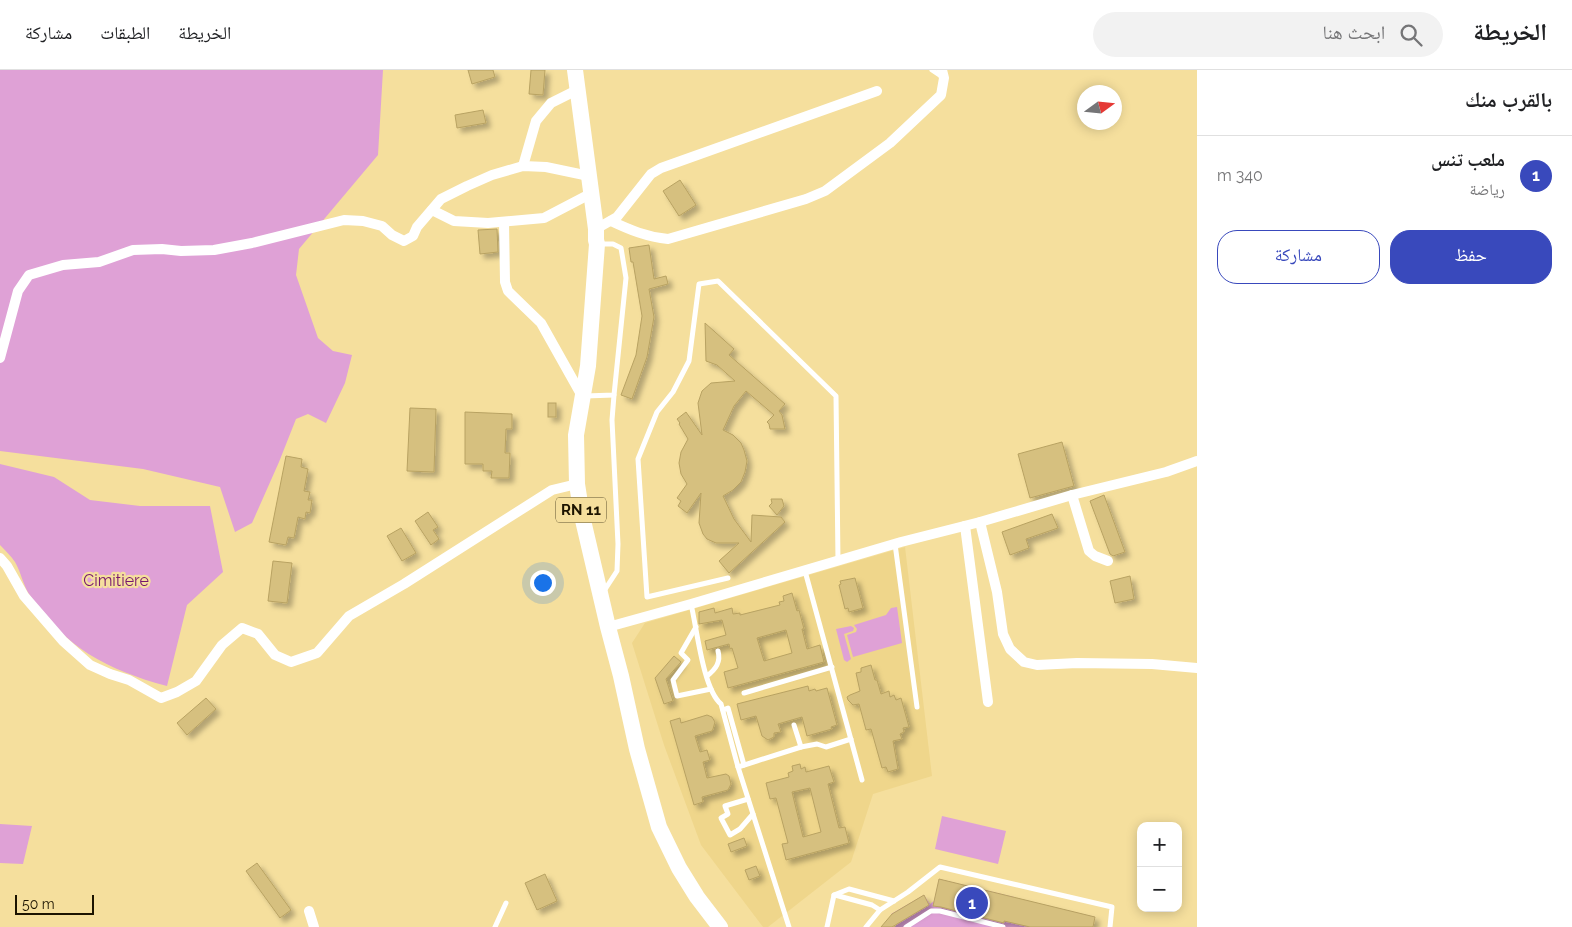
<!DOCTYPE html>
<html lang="ar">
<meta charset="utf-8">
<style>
body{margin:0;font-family:Raleway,"Noto Naskh Arabic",sans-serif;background:#f2f2f2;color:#202124;direction:rtl}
.controls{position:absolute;right:15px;bottom:15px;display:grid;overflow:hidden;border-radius:10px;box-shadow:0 2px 12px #0003}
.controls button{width:45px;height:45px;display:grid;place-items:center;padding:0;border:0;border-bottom:1px solid #e0e0e0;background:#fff;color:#202124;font:25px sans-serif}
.compass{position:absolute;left:1077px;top:15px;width:45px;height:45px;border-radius:50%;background:#fff;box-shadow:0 2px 12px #0003;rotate:75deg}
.scale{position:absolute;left:15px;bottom:12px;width:79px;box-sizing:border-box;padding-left:5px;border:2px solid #1c1400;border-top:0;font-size:14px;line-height:18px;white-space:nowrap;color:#1c1400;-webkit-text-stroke:4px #f5df9d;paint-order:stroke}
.you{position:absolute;left:542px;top:512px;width:18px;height:18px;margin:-12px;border:4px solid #fff;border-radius:50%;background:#1a73e8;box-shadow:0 0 0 8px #1a73e833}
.badge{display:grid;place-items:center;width:32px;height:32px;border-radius:50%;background:#3949bc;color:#fff;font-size:16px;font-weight:700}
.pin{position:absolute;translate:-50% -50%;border:2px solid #fff;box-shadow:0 1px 5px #0006}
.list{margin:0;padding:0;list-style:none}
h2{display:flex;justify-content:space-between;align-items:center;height:65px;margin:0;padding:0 20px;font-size:21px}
h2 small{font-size:16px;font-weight:400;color:#757577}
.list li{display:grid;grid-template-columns:32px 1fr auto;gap:15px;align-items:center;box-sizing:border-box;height:80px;padding:0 20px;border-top:1px solid #e0e0e0}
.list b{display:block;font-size:19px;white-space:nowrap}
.list p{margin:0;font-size:16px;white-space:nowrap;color:#757577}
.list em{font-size:16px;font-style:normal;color:#757577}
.actions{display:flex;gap:10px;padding:15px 20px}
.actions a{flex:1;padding:11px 0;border:1px solid #3949bc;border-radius:20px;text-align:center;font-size:18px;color:#3949bc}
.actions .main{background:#3949bc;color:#fff}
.icon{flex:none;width:28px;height:28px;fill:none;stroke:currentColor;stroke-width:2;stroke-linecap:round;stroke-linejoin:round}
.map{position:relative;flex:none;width:1197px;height:857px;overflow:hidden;direction:ltr}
header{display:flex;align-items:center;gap:30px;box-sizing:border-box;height:70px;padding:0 25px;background:#fff;border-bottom:1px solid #e0e0e0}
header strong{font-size:24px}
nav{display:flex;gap:28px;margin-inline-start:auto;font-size:18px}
.search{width:350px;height:45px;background:#f2f2f2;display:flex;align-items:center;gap:12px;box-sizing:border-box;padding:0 18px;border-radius:28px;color:#757577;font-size:19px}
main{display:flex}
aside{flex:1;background:#fff}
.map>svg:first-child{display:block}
.built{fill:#efd68b}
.green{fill:#dfa1d6}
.building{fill:#d6c07f;stroke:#b8a262;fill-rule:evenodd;filter:url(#shadow)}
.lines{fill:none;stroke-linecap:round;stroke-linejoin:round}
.lane{stroke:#fff;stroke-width:5}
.street{stroke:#fff;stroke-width:10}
.primary{stroke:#fff;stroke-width:16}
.labels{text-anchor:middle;stroke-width:4.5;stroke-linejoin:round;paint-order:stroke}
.shield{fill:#f5df9d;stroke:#5d512f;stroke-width:1}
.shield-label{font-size:15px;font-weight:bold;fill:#1c1400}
.park-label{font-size:16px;fill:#76166e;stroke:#f5df9d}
</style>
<header>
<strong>الخريطة</strong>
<div class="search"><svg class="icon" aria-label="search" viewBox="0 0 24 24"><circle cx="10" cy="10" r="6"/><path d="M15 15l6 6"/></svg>ابحث هنا</div>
<nav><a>الخريطة</a><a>الطبقات</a><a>مشاركة</a></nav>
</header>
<main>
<aside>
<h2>بالقرب منك<small></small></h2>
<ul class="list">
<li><span class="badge">1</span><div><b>ملعب تنس</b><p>رياضة</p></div><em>340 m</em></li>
</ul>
<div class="actions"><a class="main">حفظ</a><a>مشاركة</a></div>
</aside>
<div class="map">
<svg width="1197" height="857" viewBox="0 0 1197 857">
<defs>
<filter id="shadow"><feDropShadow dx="4.5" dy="4.5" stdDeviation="2.5" flood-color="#0004"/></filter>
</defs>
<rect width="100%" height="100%" fill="#f5df9d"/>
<polygon class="built" points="905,477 932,706 873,724 851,792 768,857 763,857 701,775 664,675 632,573 645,553"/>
<g class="green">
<polygon points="0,0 383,0 378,85 299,179 296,205 318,268 333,281 352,285 345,313 326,353 308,344 296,349 279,392 252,453 235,462 220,417 143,399 0,381"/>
<path d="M0 394 54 407 90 430 140 436H210L223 502 187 535 167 616C107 600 64 577 29 524 23 515 21 502 15 492 11 486 5 480 0 475Z"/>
<polygon points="897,537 902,573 853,587 847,565 856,562 857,559 854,555 886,545 891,538"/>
<polygon points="851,556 854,558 853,561 844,564 851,589 847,592 844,590 836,559"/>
<polygon points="942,746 1006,761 998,794 935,779"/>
<polygon points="0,754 32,756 23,794 0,793"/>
<polygon points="939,809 1014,827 1011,839 1021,841 1024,830 1095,847 1093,857 895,857 897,854 891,844 924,825 930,834 934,831"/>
</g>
<g class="building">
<polygon points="468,0 493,0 495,7 472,14"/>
<polygon points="531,0 545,0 543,25 529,24"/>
<polygon points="483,40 486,53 457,58 455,45"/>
<polygon points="680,110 696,135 679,146 663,121"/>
<polygon points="497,159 498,182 480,184 478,160"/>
<polygon points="649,175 654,209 666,206 668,214 649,219 654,247 647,287 632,329 621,325 636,285 642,246 633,192 631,192 629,178"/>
<polygon points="705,253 734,279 729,285 785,334 779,341 782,345 785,359 770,359 769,354 767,352 774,345 746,321 734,336 723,360 733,365 741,373 744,380 747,391 745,402 741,412 733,420 723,426 734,449 751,472 752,445 781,447 785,452 729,503 719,491 739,473 716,473 707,469 703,464 699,453 701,423 687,443 678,436 681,431 677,428 687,414 681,404 679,393 681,382 688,369 679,354 680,353 677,349 686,342 702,365 698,333 702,321 711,313 735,311 717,295 706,291"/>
<rect x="548" y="333" width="8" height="14"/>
<polygon points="410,338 436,339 434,402 407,401"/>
<polygon points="465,342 512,344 512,359 506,359 505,383 510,383 509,408 491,408 492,401 483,401 483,394 465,394"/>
<polygon points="1062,372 1074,416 1030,428 1018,384"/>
<polygon points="286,386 302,389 301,397 308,399 304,421 310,422 308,430 312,430 310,443 306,442 305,449 298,447 294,468 288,467 286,475 269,472"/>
<polygon points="1104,425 1125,482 1113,486 1110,484 1090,431"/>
<polygon points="771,429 782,429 784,436 777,445 769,436 772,433"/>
<polygon points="428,442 438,457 433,460 439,469 431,475 415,451"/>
<polygon points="1052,444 1058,458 1026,469 1029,478 1010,485 1002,462"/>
<polygon points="401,458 416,483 402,491 387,466"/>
<polygon points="273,491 292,493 287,533 268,531"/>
<polygon points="1130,506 1134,529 1115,533 1110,511"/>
<polygon points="855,508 863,538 849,542 848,538 845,539 839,515 841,514 840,511"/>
<path d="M792 523 797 541 799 540 804 559H802L807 579 820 575 824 592 728 618 724 602 738 598 732 578 730 579 729 574 707 580 705 571 726 565 722 550 699 554V542L714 538 715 543 732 538 733 544 740 543V545L780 535 779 532 784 531 783 526ZM786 560 792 583 764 591 757 568Z"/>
<polygon points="674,586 681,592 666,609 673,631 664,634 655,608"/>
<polygon points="871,595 875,610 877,610 881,624 889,621 890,627 894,625 896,630 901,628 909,657 903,658 904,662 900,664 902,669 893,671 898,699 888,702 886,697 882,698 871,659 866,660 859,634 853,635 848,630 847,627 850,625 860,621 856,603 861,602 861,598"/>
<polygon points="808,616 809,621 815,619 816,621 827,618 837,655 831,657 832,659 807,666 802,647 778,654 781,662 774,663 774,667 768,670 762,666 756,646 741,650 737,634"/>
<polygon points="206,628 216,639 187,665 177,653"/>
<polygon points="707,645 712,647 715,652 713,659 712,661 695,666 700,682 707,680 710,690 703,692 707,708 726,704 729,706 731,714 728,720 702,727 703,732 694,735 670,651 680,648 681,653"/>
<path d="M800 694 801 699 805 697 806 702 829 696 834 712 828 714 839 758 845 757 849 773 786 790 782 774 788 773 776 728 770 729 766 713 789 707 788 703 793 701 792 696ZM810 718 821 762 803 767 792 722Z"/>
<polygon points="744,768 747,776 731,782 728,774"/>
<polygon points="257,793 291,840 280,848 246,801"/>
<polygon points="756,796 760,806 749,810 745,800"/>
<polygon points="545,804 557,831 537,840 525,813"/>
<polygon points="939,809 1095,847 1093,857 1030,857 1004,851 1004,853 941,837 933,836"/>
<polygon points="924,825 929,835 892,857 881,857 892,844"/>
</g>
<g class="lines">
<g class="lane">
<polyline points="932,0 944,8"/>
<polyline points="585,326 614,325 626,208 621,178 613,174 599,174"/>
<polyline points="895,474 917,637"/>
<polyline points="805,501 862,710"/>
<polyline points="728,508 647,527 638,389 657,342 673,322 689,291 699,214 718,211 836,326 838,490"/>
<polyline points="604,521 617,501 618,474 612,350 614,325"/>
<path d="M691 534C697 559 703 619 721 634L738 697 789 857"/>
<polyline points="696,557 681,583 688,590 673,610 677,626 711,619"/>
<path d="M707 606C716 599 721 592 718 581"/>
<polyline points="744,623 832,597"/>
<polyline points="723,640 728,638 744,695"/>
<polyline points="794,655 801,677"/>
<polyline points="738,697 801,677 817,674 826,677 851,669"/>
<polyline points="748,729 725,736 728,744 721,748 730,765 740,759 753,744"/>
<polyline points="834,825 849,819 894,831"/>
<polyline points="835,825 872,835 880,840"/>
<polyline points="495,857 506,833"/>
<polyline points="827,857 834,825"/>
<polyline points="866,857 880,840 908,822 940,797 1112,837 1110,857"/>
<polyline points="906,857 931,841 940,841 1003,857"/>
</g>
<g class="street">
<polyline points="523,96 536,51 551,33 577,20"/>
<polyline points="432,140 454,151 488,153 544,148 590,124"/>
<path d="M611 151C630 160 647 167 668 169L806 129 825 121 890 73 941 25 944 8 942 0"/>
<polyline points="504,152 505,212 508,221 541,253 582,326"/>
<polyline points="596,159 617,147 651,104 661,98 877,21"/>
<polyline points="0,288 18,221 29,205 63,195 99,192 133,180 162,179 181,181 214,180 252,173 344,150 363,151 382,156 392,165 404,171 413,166 417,157 441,129 467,116 492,105 523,96 546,97 589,106"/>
<polyline points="1072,425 1089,481 1095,486 1108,491"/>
<polyline points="980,452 997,522 1003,564 1010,579 1024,592 1037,595 1077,593 1152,594 1197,598"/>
<polyline points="965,456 988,632"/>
<polyline points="0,488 7,496 24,526 63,571 90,595 110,604 129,610 161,628 177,622 196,611 222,575 242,558 258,564 275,585 291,592 317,583 349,546 404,514 552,420 577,414"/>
<polyline points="608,557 691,534 901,472 980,452 1072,425 1166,402 1197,391"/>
<polyline points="309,841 314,857"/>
</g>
<polyline class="primary" points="575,0 596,159 596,170 597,174 588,296 576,365 577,414 582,446 608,557 621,606 637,679 659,757 679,798 697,827 720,857"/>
</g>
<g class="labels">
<rect class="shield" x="556" y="427.5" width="50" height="25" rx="4"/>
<g class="shield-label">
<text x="581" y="445">RN 11</text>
</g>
<g class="park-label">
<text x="116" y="516">Cimitiere</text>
</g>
</g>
</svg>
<div class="controls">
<button>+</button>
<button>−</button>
</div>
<svg class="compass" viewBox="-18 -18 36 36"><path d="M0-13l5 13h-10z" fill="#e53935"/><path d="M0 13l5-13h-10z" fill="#757577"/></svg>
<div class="scale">50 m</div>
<div class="you"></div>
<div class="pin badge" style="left:972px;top:833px">1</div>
</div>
</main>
